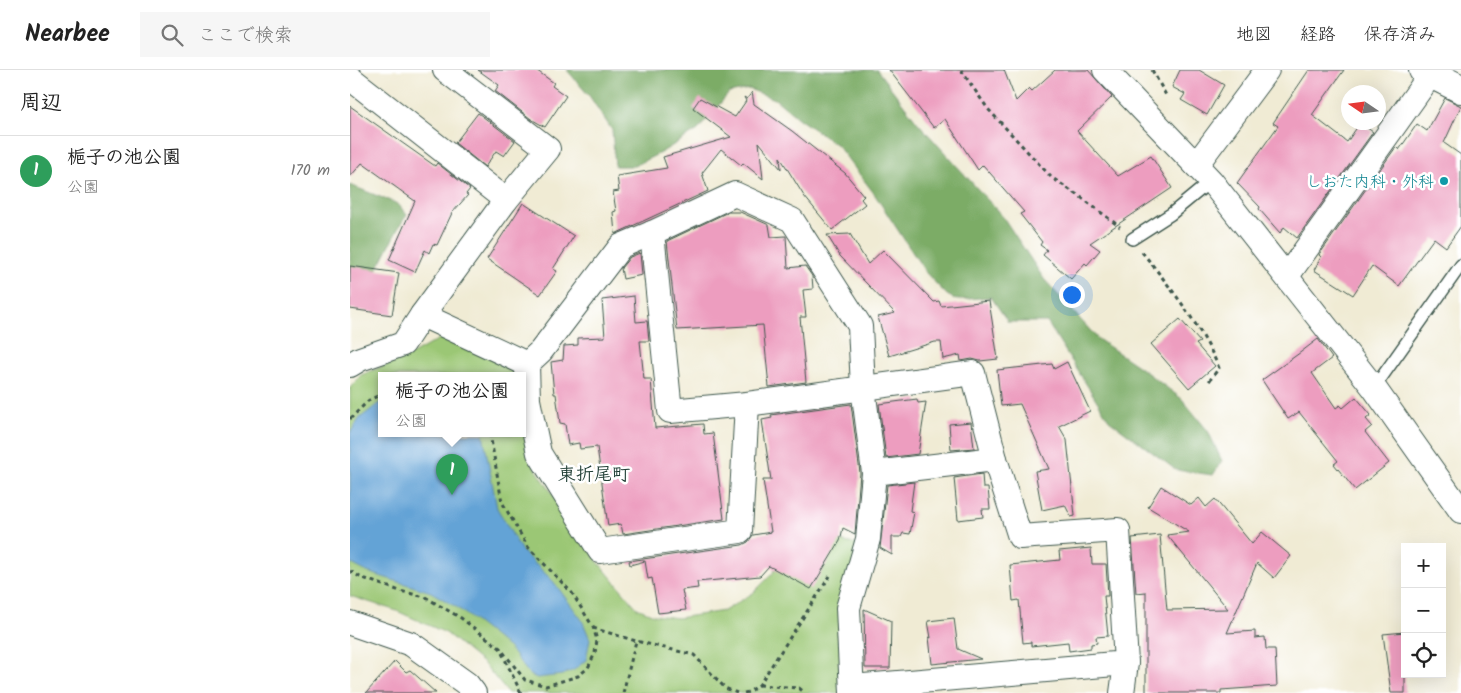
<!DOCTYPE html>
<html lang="ja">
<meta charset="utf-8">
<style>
body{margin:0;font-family:Kalam,"Klee One",sans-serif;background:#f6f6f6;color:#222}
.controls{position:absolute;right:15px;bottom:15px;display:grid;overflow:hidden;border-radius:0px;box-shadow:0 5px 20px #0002}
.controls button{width:45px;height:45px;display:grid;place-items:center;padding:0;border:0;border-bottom:1px solid #e0e0e0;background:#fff;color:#222;font:25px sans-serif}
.compass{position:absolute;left:991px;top:15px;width:45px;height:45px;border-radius:50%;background:#fff;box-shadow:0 5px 20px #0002;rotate:283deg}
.you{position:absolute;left:721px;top:224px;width:18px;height:18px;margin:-12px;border:4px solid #fff;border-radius:50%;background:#1a73e8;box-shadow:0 0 0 8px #1a73e833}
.badge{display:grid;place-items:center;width:32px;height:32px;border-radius:50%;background:#111827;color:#fff;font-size:16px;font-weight:700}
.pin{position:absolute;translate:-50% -41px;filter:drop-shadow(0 1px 2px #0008)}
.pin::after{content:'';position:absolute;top:26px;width:18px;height:15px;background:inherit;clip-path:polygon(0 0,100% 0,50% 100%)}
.popup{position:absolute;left:28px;top:302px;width:148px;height:65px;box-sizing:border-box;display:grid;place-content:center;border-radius:0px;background:#fff;filter:drop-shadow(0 1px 4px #0005);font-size:16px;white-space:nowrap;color:#767676}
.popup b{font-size:19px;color:#222}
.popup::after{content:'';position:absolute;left:50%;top:100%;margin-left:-10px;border:10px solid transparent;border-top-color:#fff}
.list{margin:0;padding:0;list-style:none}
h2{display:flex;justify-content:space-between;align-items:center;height:65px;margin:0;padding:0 20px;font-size:21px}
h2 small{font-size:16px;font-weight:400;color:#767676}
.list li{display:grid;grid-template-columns:32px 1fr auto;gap:15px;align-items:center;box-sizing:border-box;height:70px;padding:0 20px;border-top:1px solid #e0e0e0}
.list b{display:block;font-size:19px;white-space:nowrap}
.list p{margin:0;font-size:16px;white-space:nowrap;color:#767676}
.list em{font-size:16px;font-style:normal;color:#767676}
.icon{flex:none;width:28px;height:28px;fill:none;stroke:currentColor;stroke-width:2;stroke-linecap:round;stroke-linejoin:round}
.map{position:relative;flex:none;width:1111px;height:623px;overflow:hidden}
header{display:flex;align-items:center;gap:30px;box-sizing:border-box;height:70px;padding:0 25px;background:#fff;border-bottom:1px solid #e0e0e0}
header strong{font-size:24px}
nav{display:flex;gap:28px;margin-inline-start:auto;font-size:18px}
.search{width:350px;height:45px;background:#f6f6f6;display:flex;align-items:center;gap:12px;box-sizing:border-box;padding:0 18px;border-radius:0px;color:#767676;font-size:19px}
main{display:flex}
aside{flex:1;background:#fff}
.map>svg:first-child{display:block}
.green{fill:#9bc774;stroke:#5d8254}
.forest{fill:#7cac66;stroke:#4e744d}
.water{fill:#64a3d6;stroke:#427085}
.building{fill:#ed9dbf}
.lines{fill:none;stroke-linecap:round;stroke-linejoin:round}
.service-casing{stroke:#3e574c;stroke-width:14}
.minor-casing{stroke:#3e574c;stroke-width:26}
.secondary-casing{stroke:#3e574c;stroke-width:30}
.path{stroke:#3e574c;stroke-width:3;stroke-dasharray:4 4;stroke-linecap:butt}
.service{stroke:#fff;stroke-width:11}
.minor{stroke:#fff;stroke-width:24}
.secondary{stroke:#fff;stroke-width:28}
.culture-dot{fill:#0f9aa8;stroke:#fff;stroke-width:2}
.labels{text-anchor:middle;stroke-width:5;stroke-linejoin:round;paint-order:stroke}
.culture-label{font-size:16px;fill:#0d838f;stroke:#fff;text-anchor:end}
.neighbourhood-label{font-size:18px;font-weight:bold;fill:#1f3d34;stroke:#fff}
</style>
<header>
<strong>Nearbee</strong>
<div class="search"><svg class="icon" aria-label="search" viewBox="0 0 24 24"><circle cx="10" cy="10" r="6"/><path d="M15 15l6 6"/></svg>ここで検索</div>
<nav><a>地図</a><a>経路</a><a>保存済み</a></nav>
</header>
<main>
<aside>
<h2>周辺<small></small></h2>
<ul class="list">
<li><span class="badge" style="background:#2e9e5b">1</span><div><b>梔子の池公園</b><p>公園</p></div><em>170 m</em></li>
</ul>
</aside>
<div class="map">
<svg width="1111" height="623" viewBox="0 0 1111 623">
<rect width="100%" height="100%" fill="#fff"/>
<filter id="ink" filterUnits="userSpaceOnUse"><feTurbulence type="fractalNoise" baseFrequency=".02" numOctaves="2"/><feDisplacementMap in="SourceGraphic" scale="10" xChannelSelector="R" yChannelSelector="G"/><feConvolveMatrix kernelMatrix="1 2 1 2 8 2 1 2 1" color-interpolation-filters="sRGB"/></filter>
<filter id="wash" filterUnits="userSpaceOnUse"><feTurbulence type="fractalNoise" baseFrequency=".0096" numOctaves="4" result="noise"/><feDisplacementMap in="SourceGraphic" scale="20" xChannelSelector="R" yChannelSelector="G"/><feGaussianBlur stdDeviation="1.12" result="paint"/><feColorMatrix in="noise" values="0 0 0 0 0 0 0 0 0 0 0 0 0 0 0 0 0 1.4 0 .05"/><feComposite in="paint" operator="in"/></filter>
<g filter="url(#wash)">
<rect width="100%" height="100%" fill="#f0ebd4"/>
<polygon class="green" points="98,264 159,294 164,306 32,306 32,364 172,364 172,350 178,387 248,492 287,538 304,545 328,548 374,541 403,523 422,504 452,463 509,475 496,623 158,623 134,594 96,563 47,541 0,526 0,318 11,305 59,286"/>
<g class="forest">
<polygon points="217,0 527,0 568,53 653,147 694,209 748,269 792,299 832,329 858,361 872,391 863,405 826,400 759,350 697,252 658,252 641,227 607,230 597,225 576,203 523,122 487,75 449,49 425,29 399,19 379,23 348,60 312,82 284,96 265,96 262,60 240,27"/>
<path d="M0 115 48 134 57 145C43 164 36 186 23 205L0 203Z"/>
</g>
<polygon class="water" points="32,331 32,364 133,364 147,438 172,481 203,511 232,550 240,569 236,590 224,600 212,605 187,608 180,605 159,578 108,538 81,522 17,502 0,493 0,363 10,348"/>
<g id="blocks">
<g class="building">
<polygon points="128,0 186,0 204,13 202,16 216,26 195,57 181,49 145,21 149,15"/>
<polygon points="539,0 654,0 666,31 679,18 682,21 705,0 738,0 762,27 727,61 768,106 801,86 822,118 740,173 750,180 737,195 735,193 721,209 693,185 697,180 690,175 692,172 670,144 674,142 633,95 628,100 595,49 584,58"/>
<polygon points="830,0 849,0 874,15 857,45 831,30 835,24 822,17"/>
<polygon points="959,0 994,0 962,45 997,72 1010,53 1023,62 947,168 934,157 930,163 909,139 910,137 887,113 928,56 923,53"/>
<polygon points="402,22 404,34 442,61 495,103 514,126 511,129 515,134 482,160 454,126 430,87 431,99 409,72 413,109 393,93 391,95 371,79 352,103 358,121 265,164 263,142 266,141 263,122 269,121 267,106 317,98 313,87 381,67 343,38 350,28 385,47 396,31 394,27 397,29"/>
<polygon points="1095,28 1111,36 1094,73 1111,85 1111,156 1096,177 1084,168 1049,216 1022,196 1003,225 964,200 971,187 969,185 1046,77 1049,80 1067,54 1077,61"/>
<polygon points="0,36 85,96 87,93 120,119 116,124 118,125 102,143 87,175 83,174 79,183 75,180 65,202 39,190 65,131 12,93 0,107"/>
<polygon points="128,43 165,71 154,86 146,81 135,97 105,73"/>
<polygon points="173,133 224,166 203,199 207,201 190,225 137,189"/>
<polygon points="378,142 390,142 419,155 421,167 436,166 438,198 455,196 462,206 463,219 453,220 456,247 450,247 456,312 419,317 413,255 327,260 317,171"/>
<polygon points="500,164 518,194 533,180 584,232 589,231 591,236 639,231 648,289 630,291 622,289 611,291 610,285 593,289 591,272 585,272 539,286 528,247 545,243 490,186 477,165"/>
<polygon points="290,183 292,205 273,209 271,198 280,187"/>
<polygon points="0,196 49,203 42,245 0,239"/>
<polygon points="284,226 286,252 297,251 299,271 290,271 294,309 301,309 305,358 353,354 354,364 363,363 374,449 273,464 271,454 258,456 247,377 230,379 229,373 218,375 215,354 210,353 206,324 204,324 201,292 213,290 214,276 228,275 228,268 255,267 252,230"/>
<polygon points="830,249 850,272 846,274 865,296 839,318 801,274"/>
<polygon points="968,269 982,288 962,303 986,338 990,335 993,338 1006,327 1021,345 1016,349 1022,356 1015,362 1039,393 1005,420 984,394 988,391 949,342 938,349 912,310 951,282"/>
<polygon points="717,292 740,341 709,356 717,370 725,446 721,447 715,435 692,440 685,401 699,399 670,334 651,336 647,300 702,294 704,299"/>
<polygon points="567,329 568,333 576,332 568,384 536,388 529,334"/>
<polygon points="501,334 510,403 505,464 493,458 490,471 461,519 419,496 410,506 347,512 348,518 332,520 336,540 308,543 302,508 298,509 295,491 280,495 279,491 392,475 398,472 403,465 421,462 413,410 421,410 412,350 422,348 421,345"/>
<polygon points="621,352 624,378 601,380 599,354"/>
<polygon points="632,404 633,418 638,418 640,439 632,439 633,447 608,450 604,408"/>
<polygon points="564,412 560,441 564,442 560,464 553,463 551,467 542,467 542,485 530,478 537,415"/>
<polygon points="811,416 841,435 849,428 856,437 865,429 902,474 912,462 941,486 924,508 907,493 877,563 905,561 905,568 915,567 916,579 925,579 927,616 871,620 871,623 796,623 796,522 786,523 782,468 810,465 817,540 878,539 817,465 839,462 798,437"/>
<polygon points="741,478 742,494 756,494 758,526 754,526 758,566 746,567 747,573 741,574 741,578 719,581 718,572 681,576 681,572 673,573 669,530 663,531 660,495 710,490 709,481"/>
<polygon points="514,539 541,551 540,598 515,598"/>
<polygon points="604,548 608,579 631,589 582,594 579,567 581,568 578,551"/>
<polygon points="1055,562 1055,623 1041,623 1033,564"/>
<polygon points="45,591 56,602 60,600 86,623 16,623"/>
</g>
</g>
</g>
<g filter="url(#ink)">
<use href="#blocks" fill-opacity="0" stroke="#3e574c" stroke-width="1"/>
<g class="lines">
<defs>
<g id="service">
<polyline points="782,169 821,144 861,111"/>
<polyline points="1024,318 1111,195"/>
</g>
<g id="minor">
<polyline points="755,0 861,111 1024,318 1111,441"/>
<polyline points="0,8 156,130"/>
<polyline points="846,95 917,0"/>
<polyline points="302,163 320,341 397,334 623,303 645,389 670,467 768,460 776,593 502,617"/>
<polyline points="937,206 1081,4"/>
<polyline points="72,245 177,294"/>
<polyline points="0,295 10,289 53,274 72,245 156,130 198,79 95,0"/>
<polyline points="397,334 390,461 250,481 189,383 178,330 177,294 191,281 271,176 302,163 385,124 442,150 510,256 513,318 524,403 518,469 498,538 502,623"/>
<polyline points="524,403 645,389"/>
<polyline points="0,553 61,574 117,614 124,623"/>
<polyline points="772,623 776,593"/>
</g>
<polyline id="secondary" points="1073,0 1111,19"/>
</defs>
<use href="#service" class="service-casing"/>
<use href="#minor" class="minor-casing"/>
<use href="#secondary" class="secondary-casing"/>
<g class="path">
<polyline points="611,0 638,39 701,107 732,128 770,157"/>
<polyline points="802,0 817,27"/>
<path d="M792 182C821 218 851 256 869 298L857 314"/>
<polyline points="0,349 19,330 32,324"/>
<polyline points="0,501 10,507 50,521 75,527 111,548 150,578 175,610 196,616 228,606 238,598 245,583 247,570 243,557 222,523 178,477 152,432 140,364"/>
<polyline points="243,558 286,571"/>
<polyline points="152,583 171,623"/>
<polyline points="409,615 449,618 455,623"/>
<polyline points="273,623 286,571 344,585 375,618 387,623"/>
<polyline points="394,623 399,622 409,615 480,506"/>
</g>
<use href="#service" class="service"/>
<use href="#minor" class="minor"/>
<use href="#secondary" class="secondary"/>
</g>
</g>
<circle class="culture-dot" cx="1094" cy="111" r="5"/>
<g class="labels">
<g class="culture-label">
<text x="1084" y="117">しおた内科・外科</text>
</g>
<g class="neighbourhood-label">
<text x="244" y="410">東折尾町</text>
</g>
</g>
</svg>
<div class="controls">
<button>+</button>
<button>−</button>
<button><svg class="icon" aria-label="locate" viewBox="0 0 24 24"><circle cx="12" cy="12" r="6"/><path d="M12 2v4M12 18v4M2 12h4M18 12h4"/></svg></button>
</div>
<svg class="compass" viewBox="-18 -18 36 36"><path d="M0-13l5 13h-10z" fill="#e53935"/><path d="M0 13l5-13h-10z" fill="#767676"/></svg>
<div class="you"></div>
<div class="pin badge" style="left:102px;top:425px;background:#2e9e5b">1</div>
<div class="popup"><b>梔子の池公園</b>公園</div>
</div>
</main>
